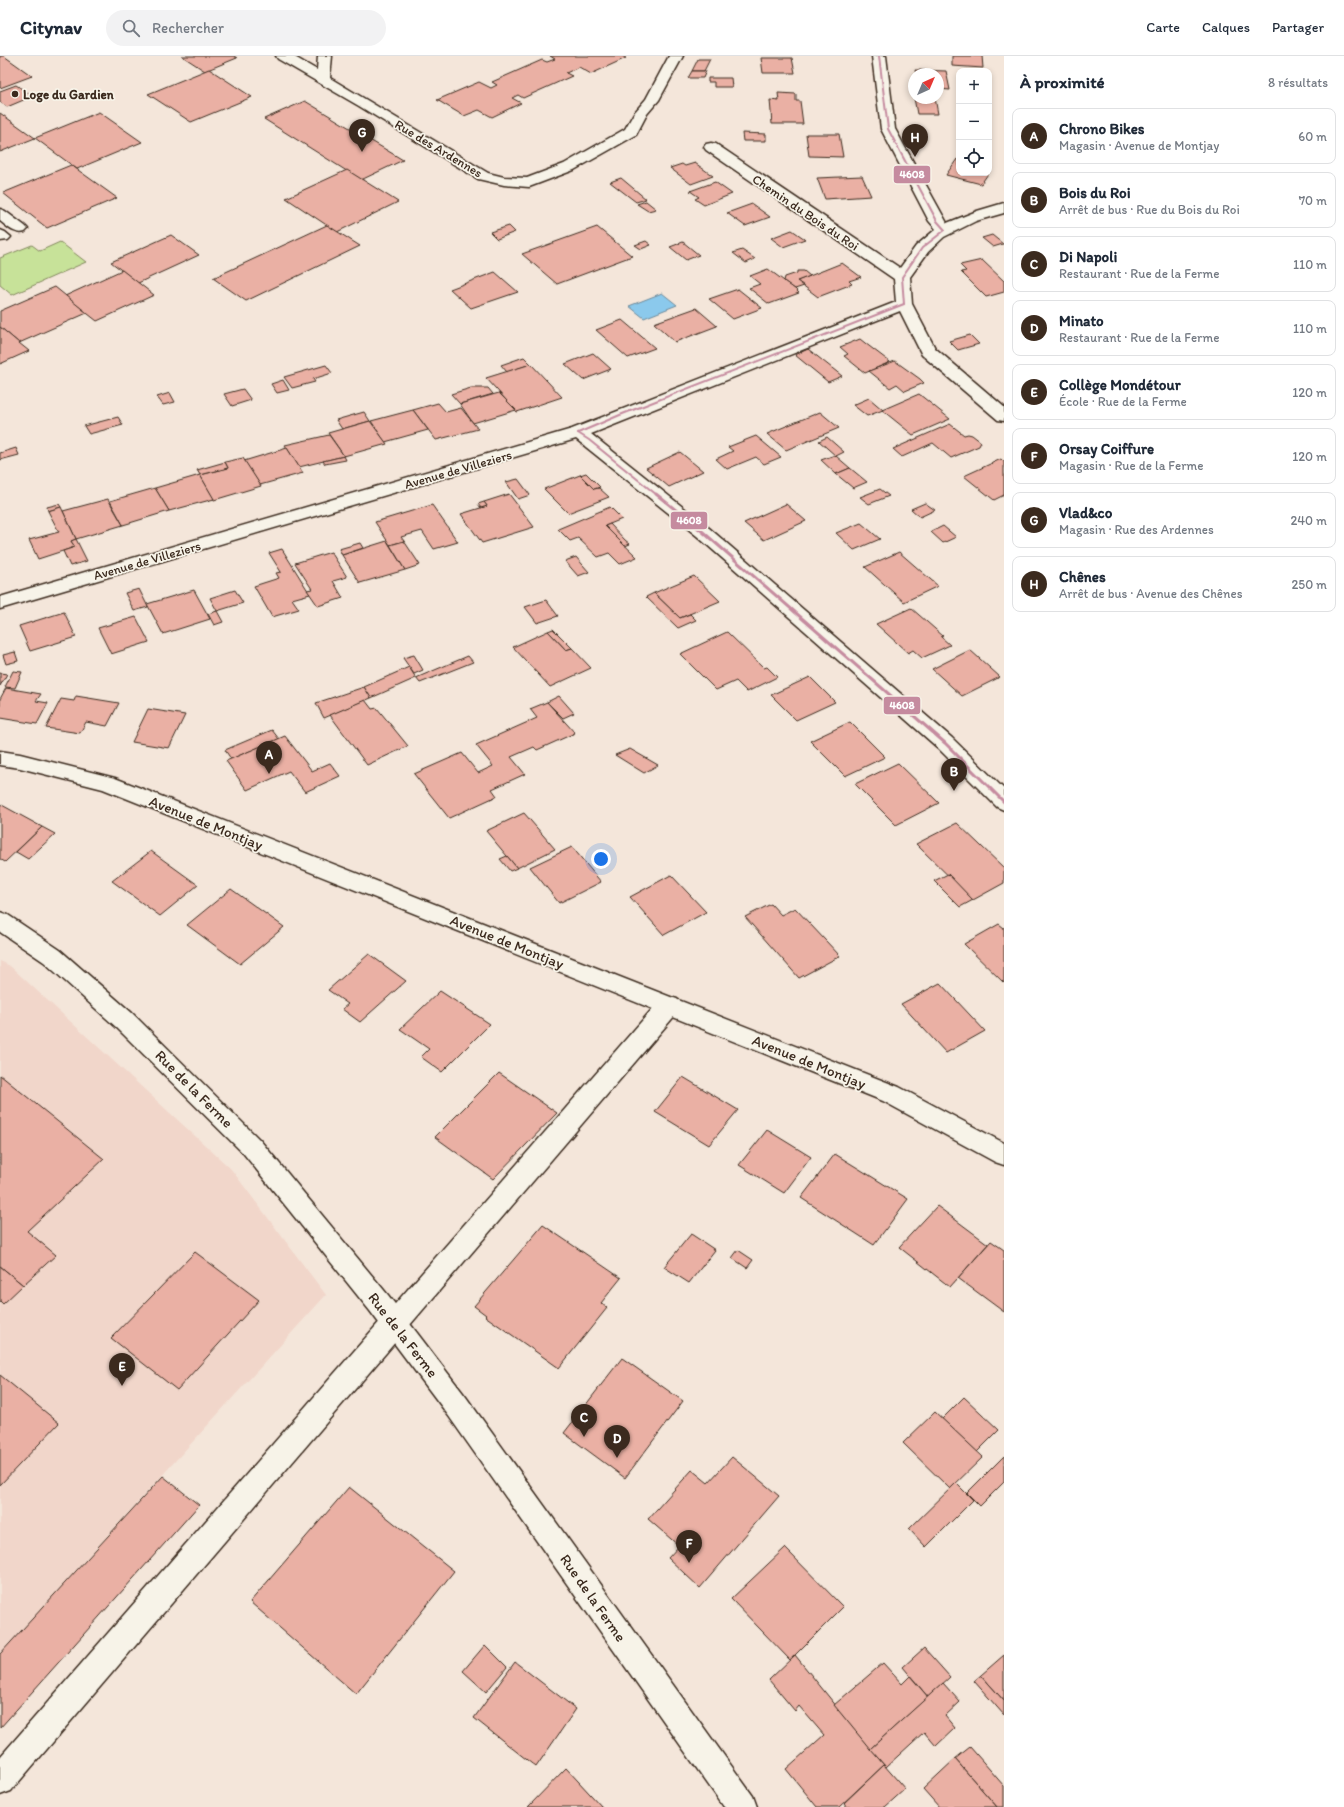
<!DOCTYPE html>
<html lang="fr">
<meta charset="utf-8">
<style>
body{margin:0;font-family:Itim,sans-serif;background:#f2f2f3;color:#1f2937}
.controls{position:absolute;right:12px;top:12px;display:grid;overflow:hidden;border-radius:8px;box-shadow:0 2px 6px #0003}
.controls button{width:36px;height:36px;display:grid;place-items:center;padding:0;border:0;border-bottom:1px solid #e0e1e3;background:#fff;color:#1f2937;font:20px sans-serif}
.compass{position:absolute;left:908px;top:12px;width:36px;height:36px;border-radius:50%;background:#fff;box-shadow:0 2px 6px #0003;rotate:44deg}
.you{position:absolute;left:601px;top:803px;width:14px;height:14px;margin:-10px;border:3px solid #fff;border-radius:50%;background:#1a73e8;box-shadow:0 0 0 6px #1a73e833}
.badge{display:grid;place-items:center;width:26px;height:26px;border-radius:50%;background:#3b2a1e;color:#fff;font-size:13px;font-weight:700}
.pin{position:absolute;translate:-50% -33px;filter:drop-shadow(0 1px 2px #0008)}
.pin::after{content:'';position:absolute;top:21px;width:14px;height:12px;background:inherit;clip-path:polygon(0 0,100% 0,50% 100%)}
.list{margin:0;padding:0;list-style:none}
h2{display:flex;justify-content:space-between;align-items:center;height:52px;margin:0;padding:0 16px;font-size:17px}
h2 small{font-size:13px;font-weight:400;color:#747a83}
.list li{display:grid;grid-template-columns:26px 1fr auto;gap:12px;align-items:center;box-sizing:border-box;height:56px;margin:0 8px 8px;padding:0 8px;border:1px solid #e0e1e3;border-radius:8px}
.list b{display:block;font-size:15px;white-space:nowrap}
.list p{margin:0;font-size:13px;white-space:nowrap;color:#747a83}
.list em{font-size:13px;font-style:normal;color:#747a83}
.icon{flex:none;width:22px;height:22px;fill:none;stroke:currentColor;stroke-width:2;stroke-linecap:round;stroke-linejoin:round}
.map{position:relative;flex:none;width:1004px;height:1751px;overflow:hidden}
header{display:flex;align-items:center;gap:24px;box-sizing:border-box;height:56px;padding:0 20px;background:#fff;border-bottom:1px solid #e0e1e3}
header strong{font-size:19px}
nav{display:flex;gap:22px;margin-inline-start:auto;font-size:14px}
.search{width:280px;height:36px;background:#f2f2f3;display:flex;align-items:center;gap:10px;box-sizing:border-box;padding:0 14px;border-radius:22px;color:#747a83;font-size:15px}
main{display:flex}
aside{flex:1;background:#fff}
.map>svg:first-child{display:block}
.built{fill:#f1d6ca}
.green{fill:#c7e299;stroke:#81865c}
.water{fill:#8bc9ec;stroke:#6b899a}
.building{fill:#eab0a4;stroke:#3b2a1e}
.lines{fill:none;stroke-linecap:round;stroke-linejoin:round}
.lane-casing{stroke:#3b2a1e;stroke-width:3}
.street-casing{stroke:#3b2a1e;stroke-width:3}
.secondary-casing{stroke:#3b2a1e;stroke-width:3}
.lane{fill:#f7f3e8;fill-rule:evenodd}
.street{fill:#f7f3e8;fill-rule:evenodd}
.secondary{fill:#f7f3e8;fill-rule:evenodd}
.bus-1-far1-casing{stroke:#f7f3e8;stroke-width:4}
.bus-1-casing{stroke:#f7f3e8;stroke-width:6}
.bus-1-far1{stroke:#c58b9f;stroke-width:2}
.bus-1{stroke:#c58b9f;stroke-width:3}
.poi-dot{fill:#3b2a1e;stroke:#f7f3e8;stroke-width:1.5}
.labels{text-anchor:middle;stroke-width:3.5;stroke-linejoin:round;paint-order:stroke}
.far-poi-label{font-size:13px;font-weight:bold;fill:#3b2a1e;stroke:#f7f3e8;text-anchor:start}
.far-street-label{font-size:13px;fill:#3b2a1e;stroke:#f7f3e8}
.street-label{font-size:15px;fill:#3b2a1e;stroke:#f7f3e8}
.line-badge{stroke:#f7f3e8;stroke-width:1.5}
.badge-label{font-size:11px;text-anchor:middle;font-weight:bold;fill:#fff}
</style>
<header>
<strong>Citynav</strong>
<div class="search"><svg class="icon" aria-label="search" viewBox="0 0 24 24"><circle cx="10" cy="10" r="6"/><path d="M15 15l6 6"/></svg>Rechercher</div>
<nav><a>Carte</a><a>Calques</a><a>Partager</a></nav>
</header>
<main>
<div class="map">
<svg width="1004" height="1751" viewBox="0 0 1004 1751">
<rect width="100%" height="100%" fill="#f4e6da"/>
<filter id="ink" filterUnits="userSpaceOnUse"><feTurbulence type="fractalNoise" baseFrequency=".025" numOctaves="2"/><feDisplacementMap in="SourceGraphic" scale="8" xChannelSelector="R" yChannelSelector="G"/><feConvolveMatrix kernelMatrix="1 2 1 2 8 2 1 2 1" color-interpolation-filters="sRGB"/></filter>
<g filter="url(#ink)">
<polygon class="built" points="0,905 10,910 231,1113 326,1239 0,1598"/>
<polygon class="green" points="60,186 86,206 12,239 0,229 0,202 32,189 40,195"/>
<polygon class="water" points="662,237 677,249 644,262 629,250"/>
<g class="building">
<polygon points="0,0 4,0 32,20 0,32"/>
<polygon points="182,0 234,0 237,2 205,15"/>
<polygon points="550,0 622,0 626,2 591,18 579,11 566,17 572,20 523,42 518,39 512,42 521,47 492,61 479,54 464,60 437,44 479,26 491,32 497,29 492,26 542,4 547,6 555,3"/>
<polygon points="952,0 982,0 983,12 952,10"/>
<polygon points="761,2 792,2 795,17 763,17"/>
<polygon points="698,3 710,3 704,15 692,15"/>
<polygon points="209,13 252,41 191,66 148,38"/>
<polygon points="915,14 946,15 950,34 938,33 938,18 916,18"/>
<polygon points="692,15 706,15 703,22 688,22"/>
<polygon points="708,22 731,22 732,31 714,31 714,26 708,26"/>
<polygon points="16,29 33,40 7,51 0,46 0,35"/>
<polygon points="778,37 796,38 796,45 800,45 803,68 772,68 770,44 779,45"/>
<polygon points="914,42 935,42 938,58 917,58"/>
<polygon points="305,45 403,104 361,124 264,63"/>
<polygon points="99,56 142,86 77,113 35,82"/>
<polygon points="0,57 35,82 0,96"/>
<polygon points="742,77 766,78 766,85 743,85"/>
<polygon points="806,78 839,78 843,101 809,100"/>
<polygon points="957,103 959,104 959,117 989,117 989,112 992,112 981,128 946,119"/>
<polygon points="695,107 713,120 691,128 670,112 682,108 685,110"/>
<polygon points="71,109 117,142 47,172 3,137"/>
<polygon points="347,114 398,146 337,176 286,142"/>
<polygon points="862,120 871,140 825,143 817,122"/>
<polygon points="621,122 646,143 636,146 610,126"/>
<polygon points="715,126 732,138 704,149 695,143 699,141 690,135"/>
<polygon points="646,145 656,153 648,155 637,148"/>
<polygon points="752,148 770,161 745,170 727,157"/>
<polygon points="327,169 360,190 246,245 213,222"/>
<polygon points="509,170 515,176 497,183 490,176"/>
<polygon points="597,171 632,200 557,228 522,198"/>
<polygon points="792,174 805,183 783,191 771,182"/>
<polygon points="171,179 199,199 138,227 111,206"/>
<polygon points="992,179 1003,188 993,191 982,182"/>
<polygon points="646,185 651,189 641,193 635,189"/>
<polygon points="683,186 699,199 686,204 670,191"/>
<polygon points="742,194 755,203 746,207 733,197"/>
<polygon points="982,204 1004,225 1004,236 986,241 961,216 966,215 960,209"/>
<polygon points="842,207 861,221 849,225 852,228 818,241 797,225"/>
<polygon points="768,213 795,233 799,237 769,248 749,232 760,228 750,220"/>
<polygon points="122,214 154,239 97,265 65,240"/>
<polygon points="797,215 804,215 810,220 797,225 804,230 795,233 784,225 785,221 797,217"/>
<polygon points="495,216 518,236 471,252 450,233"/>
<polygon points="55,231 87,257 19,287 0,271 0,255"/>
<polygon points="738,233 762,252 733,263 709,243"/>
<polygon points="696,252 717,270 675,286 654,267"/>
<polygon points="622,264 655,292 628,302 596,274"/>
<polygon points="0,271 19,287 29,295 0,308"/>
<polygon points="970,279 979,288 958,294 949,285"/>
<polygon points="860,283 865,287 890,306 865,317 844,300 848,298 840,291"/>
<polygon points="808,293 842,320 828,326 795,299"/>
<polygon points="593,297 611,313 583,324 565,308"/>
<polygon points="524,301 531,308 507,316 501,309"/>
<polygon points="895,305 920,323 924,327 905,335 897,328 890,332 869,315"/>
<polygon points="531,308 562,341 517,356 486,322"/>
<polygon points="326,309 332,317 313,323 315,326 292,332 284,321"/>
<polygon points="283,324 289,334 277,337 271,328"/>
<polygon points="471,332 488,332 493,338 460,348 451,338"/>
<polygon points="243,333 251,344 232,350 224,338"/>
<polygon points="170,337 175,346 163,349 157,341"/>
<polygon points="499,337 516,354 473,367 460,348"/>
<polygon points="919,338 950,363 913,379 882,354"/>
<polygon points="869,342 883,354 867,360 853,349"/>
<polygon points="438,347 446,356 461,352 478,373 436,384 413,354"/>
<polygon points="413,354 428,374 385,386 371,365"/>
<polygon points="364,356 370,365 342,373 336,364"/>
<polygon points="820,356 839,372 786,394 767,378"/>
<polygon points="118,361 123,369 89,378 84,370"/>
<polygon points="370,365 387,388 344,400 328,377"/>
<polygon points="950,368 964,379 968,378 972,379 981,386 979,390 951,402 933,387 902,401 893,393"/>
<polygon points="329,379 344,400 299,411 285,389"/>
<polygon points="756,380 781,401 764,408 756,401 727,413 716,403 733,395 728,391"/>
<polygon points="827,381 844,396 836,400 819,385"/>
<polygon points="16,392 19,399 0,404 0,397"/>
<polygon points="287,392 303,417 260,429 244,405"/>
<polygon points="680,396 703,415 669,431 646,412"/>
<polygon points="835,399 836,400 850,412 836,418 821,404"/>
<polygon points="344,400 346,404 325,408 323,405"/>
<polygon points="243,402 261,430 214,444 200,419 228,412 225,406"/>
<polygon points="1001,403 1004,406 1004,439 994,444 964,420"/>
<polygon points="225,406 228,412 200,419 197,414"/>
<polygon points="850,412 867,426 853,432 836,418"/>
<polygon points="586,417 600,431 594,433 580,419"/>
<polygon points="200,419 214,443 169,455 155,432"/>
<polygon points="580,419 594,433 599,432 609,441 568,457 544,433"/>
<polygon points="518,423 530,439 518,443 506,426"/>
<polygon points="155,432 169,455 123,469 110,445"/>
<polygon points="880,433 889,440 869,448 860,441"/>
<polygon points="509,438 534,471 482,487 461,458 487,450 484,446"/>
<polygon points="108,443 123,469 76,483 63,455"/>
<polygon points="484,446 487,450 481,452 478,448"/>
<polygon points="925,447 935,454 920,461 911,453"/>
<polygon points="59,448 61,451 48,455 47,451"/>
<polygon points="786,448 806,465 764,484 744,467"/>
<polygon points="432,449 458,486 434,493 422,475 401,481 404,485 390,489 375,466"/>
<polygon points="61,451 76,483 71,485 75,491 38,503 29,484 59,476 48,455"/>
<polygon points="610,451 622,463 605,470 637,501 620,508 609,497 598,501 578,482 570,485 558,473"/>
<polygon points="861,467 880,483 854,494 836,477"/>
<polygon points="610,468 625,484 630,488 625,490 605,470"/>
<polygon points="943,470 956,481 943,487 931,476"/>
<polygon points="76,483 87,505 70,510 63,495 75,491 71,485"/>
<polygon points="387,485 405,514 360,527 342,499"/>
<polygon points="404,485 420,509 405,514 390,489"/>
<polygon points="360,487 363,492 342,499 339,493"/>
<polygon points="282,493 310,538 292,543 299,553 272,561 254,530 279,522 276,517 281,516 269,497"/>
<polygon points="331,496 347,521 333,525 343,542 318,550 307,534 312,533 295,507"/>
<polygon points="899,496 938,530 904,546 865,511"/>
<polygon points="576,501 589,516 578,520 565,505"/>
<polygon points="694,520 720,545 680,562 654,537"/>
<polygon points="139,533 148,551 134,555 125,537"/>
<polygon points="194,534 210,563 163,578 147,548"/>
<polygon points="235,534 243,547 217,555 210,542"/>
<polygon points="654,537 680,562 690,558 696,564 678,572 646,541"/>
<polygon points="546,544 558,560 537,567 525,551"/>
<polygon points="911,552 943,580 941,581 950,589 922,602 913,594 908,597 876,568"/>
<polygon points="217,555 223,566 214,569 208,558"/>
<polygon points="64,556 76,581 30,595 19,570"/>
<polygon points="136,561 149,586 111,598 98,572"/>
<polygon points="553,573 572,592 566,594 548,575"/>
<polygon points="548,575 566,594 572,592 591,612 550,631 513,591"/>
<polygon points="727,576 764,612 767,611 777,621 747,636 736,625 716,634 680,598"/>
<polygon points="970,594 1000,621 962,640 932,613"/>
<polygon points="15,596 18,605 6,608 3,599"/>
<polygon points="414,599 423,614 414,618 403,602"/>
<polygon points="468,600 473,606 420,627 416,622"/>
<polygon points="409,611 416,622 371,642 364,631"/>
<polygon points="13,615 22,616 15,632 5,631"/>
<polygon points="0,617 7,618 0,630"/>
<polygon points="810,621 835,646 796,664 771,639"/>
<polygon points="364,631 371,642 324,662 316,647"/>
<polygon points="6,632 41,638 36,645 48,647 37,668 0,662 0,643"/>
<polygon points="76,640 119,647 107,670 86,666 80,677 46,672 61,643 74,645"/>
<polygon points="559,640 574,657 563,662 547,646"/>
<polygon points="365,644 372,653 377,652 408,690 367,709 330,659"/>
<polygon points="547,646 575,677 537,694 534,691 511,701 525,718 492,733 497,740 449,762 414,718 462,697 478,717 493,710 476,689 537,662 530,653"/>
<polygon points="148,653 185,659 169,692 132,686"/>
<polygon points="850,666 885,701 845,720 810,685"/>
<polygon points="272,674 279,683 231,703 225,694"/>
<polygon points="285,680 312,715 330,707 340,720 305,736 289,715 247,734 226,705"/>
<polygon points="630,693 658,709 644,717 615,699"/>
<polygon points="898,707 939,747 896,769 855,728"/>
<polygon points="0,748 42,771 5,806 0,803"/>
<polygon points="524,757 555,793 517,812 486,775"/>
<polygon points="957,767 1004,812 1004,827 973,844 916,788"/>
<polygon points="42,771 55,778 28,803 16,796"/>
<polygon points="572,791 601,826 559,847 530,811"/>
<polygon points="151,795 198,829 160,860 112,825"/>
<polygon points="507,800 517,812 510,815 500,803"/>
<polygon points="948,818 973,844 960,851 934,825"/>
<polygon points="671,819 706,856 664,879 630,841"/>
<polygon points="231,833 284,871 240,908 187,869"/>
<polygon points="771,848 781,859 795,852 840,900 799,922 745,861"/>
<polygon points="999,868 1004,872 1004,927 964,888"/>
<polygon points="369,898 406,925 360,966 342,953 348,948 328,934"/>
<polygon points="940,927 985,975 946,997 901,948"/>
<polygon points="440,935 490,968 442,1016 421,1001 429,993 400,973"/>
<polygon points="499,1017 557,1057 493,1123 435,1081"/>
<polygon points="0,1019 104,1103 27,1175 56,1199 23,1229 0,1210"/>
<polygon points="683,1021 738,1054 709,1089 655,1056"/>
<polygon points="767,1074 811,1101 784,1137 739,1109"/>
<polygon points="835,1098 908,1143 874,1189 801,1142"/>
<polygon points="937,1150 988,1188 950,1231 899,1191"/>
<polygon points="543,1169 621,1222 601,1247 607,1252 559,1312 485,1260 486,1259 474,1250"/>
<polygon points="691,1178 715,1194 689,1227 664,1211"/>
<polygon points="991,1185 1004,1194 1004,1256 958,1222"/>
<polygon points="738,1194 753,1204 747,1212 732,1202"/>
<polygon points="195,1196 259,1244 177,1334 111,1282"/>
<polygon points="0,1210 23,1229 3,1248 0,1245"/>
<polygon points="622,1302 683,1345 625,1422 564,1377"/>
<polygon points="0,1319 59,1367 0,1429"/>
<polygon points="964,1341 999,1374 977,1396 942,1363"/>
<polygon points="935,1356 983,1401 950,1433 903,1387"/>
<polygon points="1004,1400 1004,1426 980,1450 967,1437"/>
<polygon points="732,1401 779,1440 700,1532 668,1502 679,1490 648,1463 692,1414 708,1427"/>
<polygon points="163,1420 199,1449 0,1672 0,1598"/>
<polygon points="956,1427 973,1444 926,1491 909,1473"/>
<polygon points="349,1431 454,1515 356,1638 250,1546"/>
<polygon points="785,1492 843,1551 790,1604 731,1543"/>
<polygon points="485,1589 507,1611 486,1636 463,1615"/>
<polygon points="924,1592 950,1621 928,1641 903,1611"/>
<polygon points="795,1599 884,1709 839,1751 817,1751 786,1713 824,1679 799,1650 795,1655 769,1624"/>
<polygon points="1004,1599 1004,1645 981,1619"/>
<polygon points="515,1606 576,1653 536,1711 474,1662"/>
<polygon points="883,1607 902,1628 910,1620 928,1641 870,1693 834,1649"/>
<polygon points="981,1619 1004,1645 1004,1659 974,1625"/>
<polygon points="943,1627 960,1646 945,1660 955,1672 936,1690 924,1676 886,1711 870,1693"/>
<polygon points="970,1691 1004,1730 1004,1751 997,1751 955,1703"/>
<polygon points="955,1703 997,1751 939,1751 923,1733"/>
<polygon points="884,1709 905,1733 885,1751 847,1751 844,1747"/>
<polygon points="566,1712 602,1751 528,1751"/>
</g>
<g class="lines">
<defs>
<polygon id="lane" points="669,941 677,943 680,950 677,957 11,1735 0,1739 0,1701 661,943"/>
<g id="street">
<polygon points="276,0 293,0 317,14 318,0 332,0 330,22 488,117 504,121 527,122 564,108 625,73 634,57 646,43 669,0 683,0 659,44 647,58 636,79 574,114 529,131 504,129 478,123 359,50 278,3"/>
<polygon points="872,0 886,0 895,73 947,167 977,155 1004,147 1004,157 976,165 944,181 928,196 910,221 912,248 935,292 1004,351 1004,365 998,364 922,299 900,255 591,378 709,472 952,682 1004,733 1004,754 997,751 938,692 697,480 576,383 0,553 0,541 572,373 896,246 894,223 706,94 704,91 706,88 711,87 716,88 900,212 916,190 936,173 929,165 881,73"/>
<path d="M0 153 5 155 25 170 28 173 25 176C15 179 8 171 0 165Z"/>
<polygon points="0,174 5,176 11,181 8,184 0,185"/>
<polygon points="0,695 20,698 115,722 899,1031 1004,1087 1004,1109 995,1106 883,1045 103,733 20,712 0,709"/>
</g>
<polygon id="secondary" points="0,856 8,859 60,894 132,957 260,1084 388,1239 466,1341 753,1740 757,1751 724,1751 448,1359 370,1255 244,1098 116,971 44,906 0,876"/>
</defs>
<use href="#lane" class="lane-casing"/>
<use href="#street" class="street-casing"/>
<use href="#secondary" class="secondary-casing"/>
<use href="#lane" class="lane"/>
<use href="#street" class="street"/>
<use href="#secondary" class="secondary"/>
<defs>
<g id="bus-1-far1">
<polyline points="879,0 888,73 937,165 945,174"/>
<polyline points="904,248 902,221 922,192 945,174"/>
<polyline points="578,377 589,384 657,439"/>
<polyline points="578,377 620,359 904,248"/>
</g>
<polyline id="bus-1" points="656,438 703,476 945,687 1004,746"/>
</defs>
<use href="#bus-1-far1" class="bus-1-far1-casing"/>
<use href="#bus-1" class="bus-1-casing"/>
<use href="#bus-1-far1" class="bus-1-far1"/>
<use href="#bus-1" class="bus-1"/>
</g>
</g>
<circle class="poi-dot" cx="15" cy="38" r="4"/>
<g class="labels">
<g class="far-poi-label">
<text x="23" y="43">Loge du Gardien</text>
</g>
<g class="far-street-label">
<text transform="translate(439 92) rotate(31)" y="5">Rue des Ardennes</text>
<text transform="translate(806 156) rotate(34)" y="5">Chemin du Bois du Roi</text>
<text transform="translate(458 413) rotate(-16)" y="5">Avenue de Villeziers</text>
<text transform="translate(147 504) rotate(-16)" y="5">Avenue de Villeziers</text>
</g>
<g class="street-label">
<text transform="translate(206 767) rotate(22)" y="5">Avenue de Montjay</text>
<text transform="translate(507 886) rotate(22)" y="5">Avenue de Montjay</text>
<text transform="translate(809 1006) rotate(22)" y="5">Avenue de Montjay</text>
<text transform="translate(194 1033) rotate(45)" y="5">Rue de la Ferme</text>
<text transform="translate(403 1279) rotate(52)" y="5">Rue de la Ferme</text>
<text transform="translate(593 1542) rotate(55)" y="5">Rue de la Ferme</text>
</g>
</g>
<g class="line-badge">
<rect x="893" y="109" width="38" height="19" rx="4" fill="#c58b9f"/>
<rect x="670" y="455" width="38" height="19" rx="4" fill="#c58b9f"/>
<rect x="883" y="640" width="38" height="19" rx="4" fill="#c58b9f"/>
</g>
<g class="badge-label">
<text x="912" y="122">4608</text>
<text x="689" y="468">4608</text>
<text x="902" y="653">4608</text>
</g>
</svg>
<div class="controls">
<button>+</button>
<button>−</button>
<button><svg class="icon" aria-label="locate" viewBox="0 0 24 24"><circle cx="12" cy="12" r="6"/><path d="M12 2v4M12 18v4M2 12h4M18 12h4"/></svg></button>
</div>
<svg class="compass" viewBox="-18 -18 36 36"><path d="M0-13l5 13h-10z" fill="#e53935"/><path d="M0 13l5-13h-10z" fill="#747a83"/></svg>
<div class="you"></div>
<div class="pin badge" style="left:269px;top:718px">A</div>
<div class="pin badge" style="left:954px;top:735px">B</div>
<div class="pin badge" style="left:584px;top:1381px">C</div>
<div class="pin badge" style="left:617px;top:1402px">D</div>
<div class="pin badge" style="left:122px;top:1330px">E</div>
<div class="pin badge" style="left:689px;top:1507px">F</div>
<div class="pin badge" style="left:362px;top:96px">G</div>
<div class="pin badge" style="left:915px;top:101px">H</div>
</div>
<aside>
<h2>À proximité<small>8 résultats</small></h2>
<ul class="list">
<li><span class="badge">A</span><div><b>Chrono Bikes</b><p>Magasin · Avenue de Montjay</p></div><em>60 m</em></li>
<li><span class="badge">B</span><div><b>Bois du Roi</b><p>Arrêt de bus · Rue du Bois du Roi</p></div><em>70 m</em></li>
<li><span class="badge">C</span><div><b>Di Napoli</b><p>Restaurant · Rue de la Ferme</p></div><em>110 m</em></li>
<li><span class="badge">D</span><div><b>Minato</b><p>Restaurant · Rue de la Ferme</p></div><em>110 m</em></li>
<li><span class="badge">E</span><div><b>Collège Mondétour</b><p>École · Rue de la Ferme</p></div><em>120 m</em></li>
<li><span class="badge">F</span><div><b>Orsay Coiffure</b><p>Magasin · Rue de la Ferme</p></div><em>120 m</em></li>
<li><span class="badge">G</span><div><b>Vlad&amp;co</b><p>Magasin · Rue des Ardennes</p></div><em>240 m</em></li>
<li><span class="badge">H</span><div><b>Chênes</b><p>Arrêt de bus · Avenue des Chênes</p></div><em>250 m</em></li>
</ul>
</aside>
</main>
